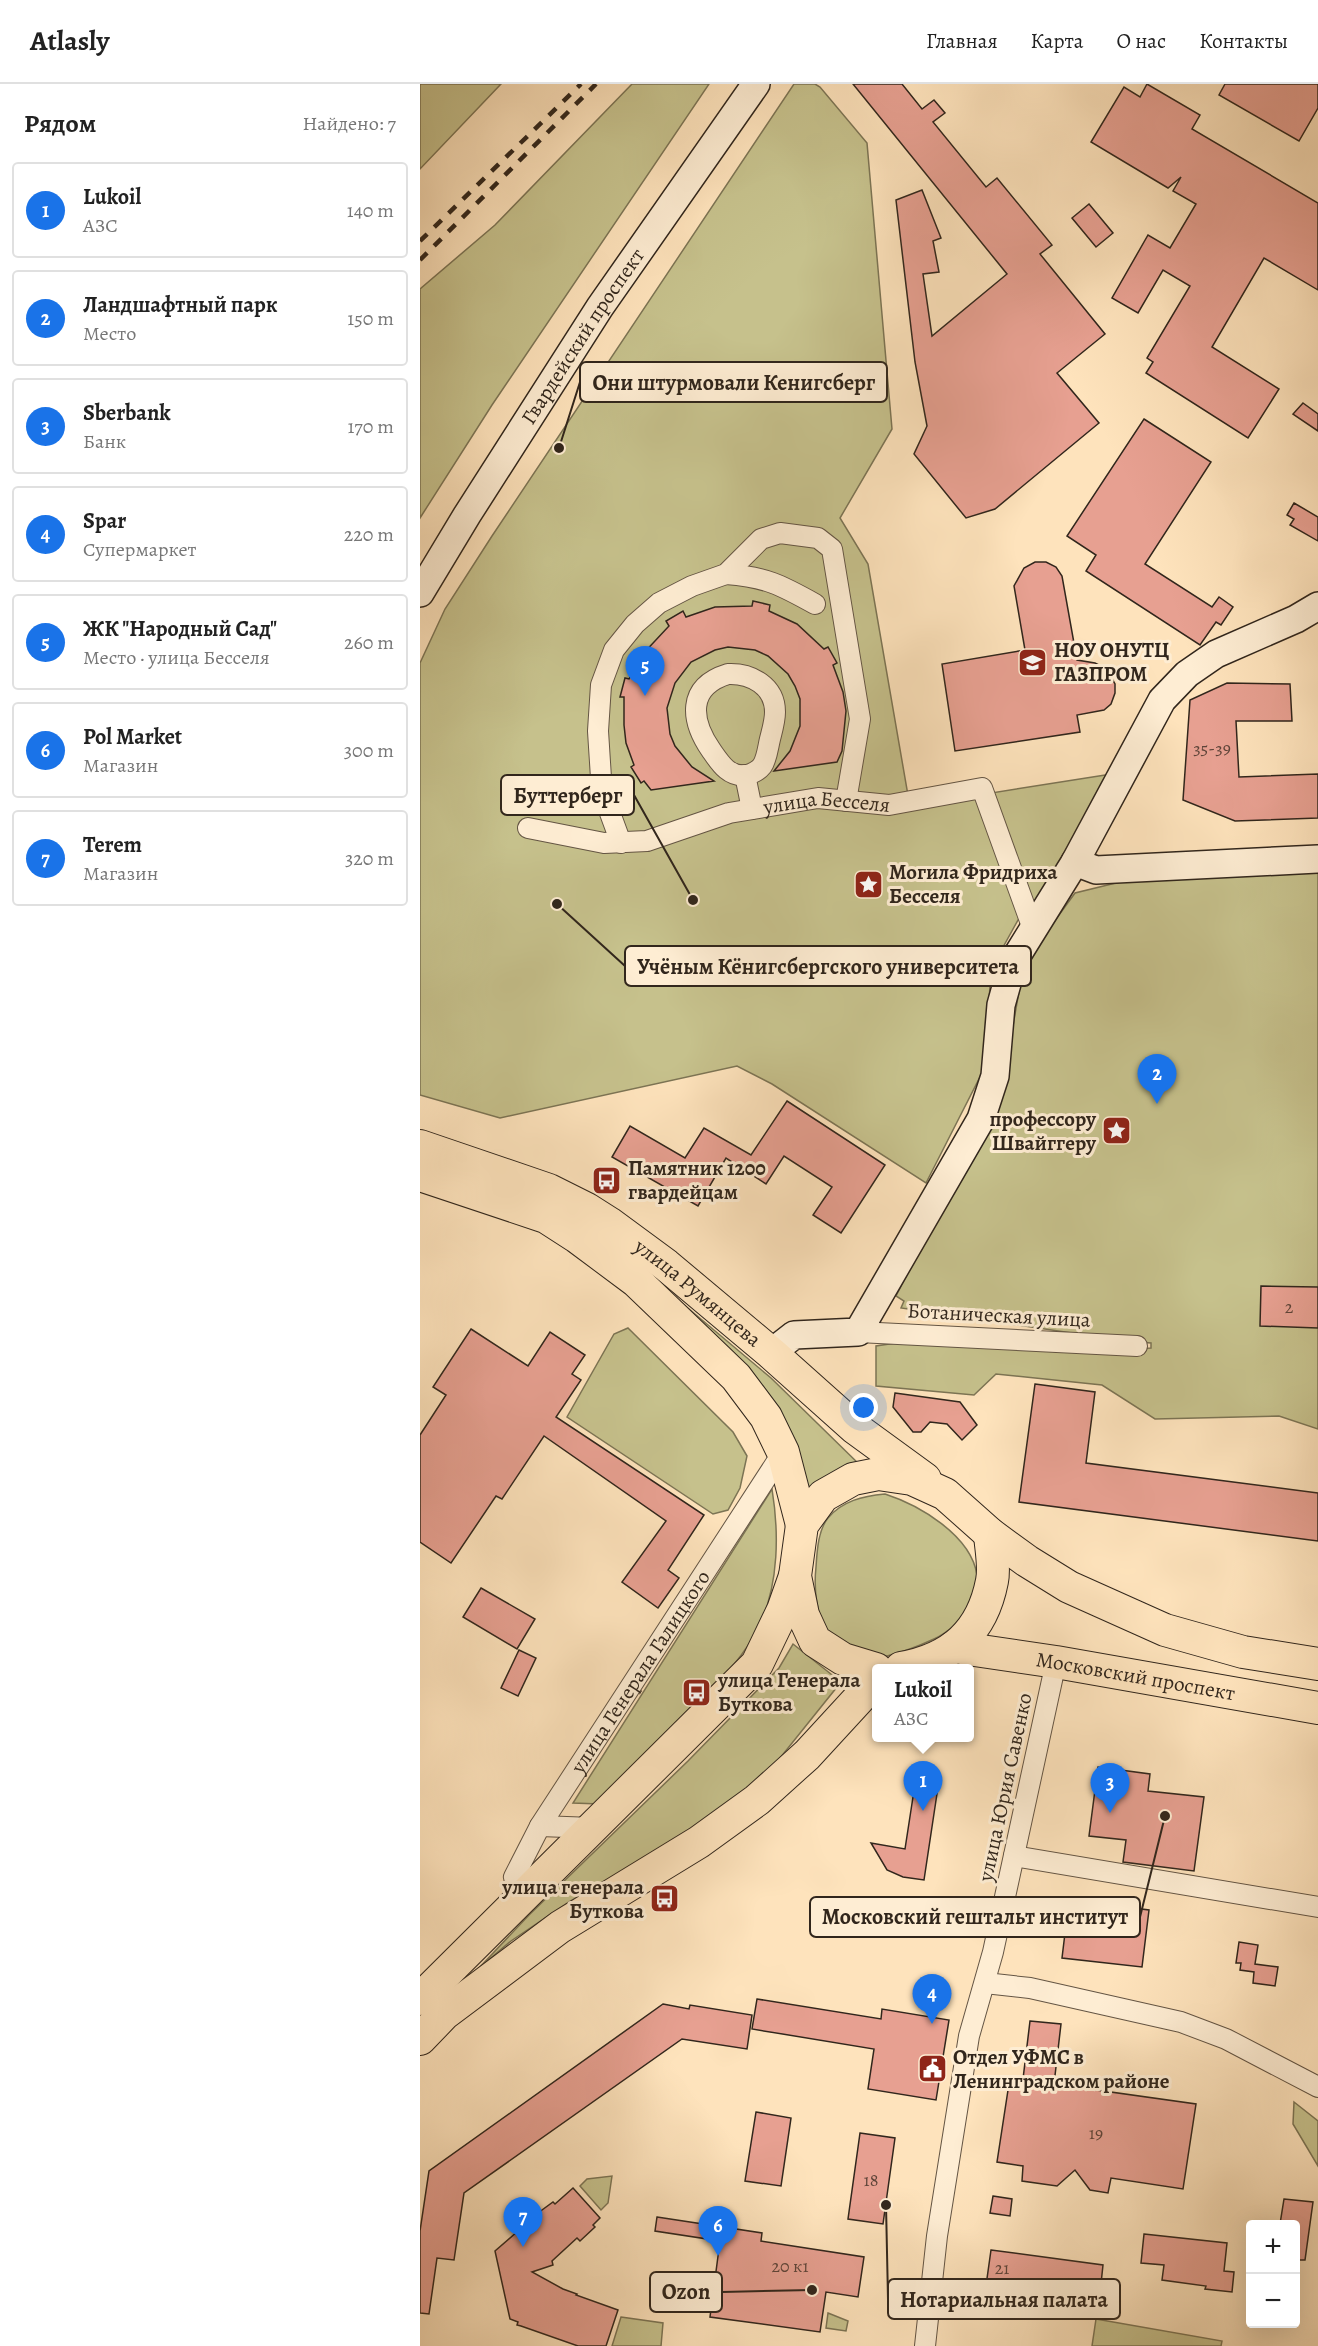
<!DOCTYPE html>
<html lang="ru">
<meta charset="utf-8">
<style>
body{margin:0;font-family:Alegreya,serif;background:#f6f6f6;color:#222}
.controls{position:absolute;right:18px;bottom:18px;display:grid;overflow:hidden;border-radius:6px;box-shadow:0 6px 24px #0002}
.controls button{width:54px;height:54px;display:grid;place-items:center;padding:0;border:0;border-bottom:2px solid #e0e0e0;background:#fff;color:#222;font:30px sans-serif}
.you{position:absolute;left:444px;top:1324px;width:21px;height:21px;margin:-15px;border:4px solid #fff;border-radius:50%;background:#1a73e8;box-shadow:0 0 0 9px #1a73e833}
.badge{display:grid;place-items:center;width:39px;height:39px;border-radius:50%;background:#1a73e8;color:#fff;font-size:20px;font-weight:700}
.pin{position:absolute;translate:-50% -50px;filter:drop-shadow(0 2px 3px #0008)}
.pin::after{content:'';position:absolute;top:32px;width:21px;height:18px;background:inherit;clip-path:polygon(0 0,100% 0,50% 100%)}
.popup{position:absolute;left:452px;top:1580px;width:102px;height:78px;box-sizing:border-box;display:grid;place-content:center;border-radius:6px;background:#fff;filter:drop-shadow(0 2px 4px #0005);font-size:20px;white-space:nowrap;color:#767676}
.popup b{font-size:22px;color:#222}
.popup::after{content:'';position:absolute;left:50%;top:100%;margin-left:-12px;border:12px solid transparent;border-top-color:#fff}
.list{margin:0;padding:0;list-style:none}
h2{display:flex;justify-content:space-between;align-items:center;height:78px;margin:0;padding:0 24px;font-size:26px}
h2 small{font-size:20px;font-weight:400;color:#767676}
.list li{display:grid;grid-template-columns:39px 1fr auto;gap:18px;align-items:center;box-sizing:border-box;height:96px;margin:0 12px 12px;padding:0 12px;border:2px solid #e0e0e0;border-radius:6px}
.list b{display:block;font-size:22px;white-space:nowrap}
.list p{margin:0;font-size:20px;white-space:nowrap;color:#767676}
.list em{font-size:20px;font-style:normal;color:#767676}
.map{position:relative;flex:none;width:898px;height:2262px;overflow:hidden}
header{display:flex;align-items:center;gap:36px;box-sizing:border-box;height:84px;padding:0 30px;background:#fff;border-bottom:2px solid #e0e0e0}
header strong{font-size:28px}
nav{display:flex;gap:33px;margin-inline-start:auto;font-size:21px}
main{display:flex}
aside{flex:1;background:#fff}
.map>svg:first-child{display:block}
.green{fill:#c6c18c;stroke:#7c7454;stroke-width:1.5}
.building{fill:#e7a091;stroke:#31261c;stroke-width:1.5}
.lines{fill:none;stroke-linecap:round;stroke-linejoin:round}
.street-casing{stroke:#645544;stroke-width:22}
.secondary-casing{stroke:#31261c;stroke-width:30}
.primary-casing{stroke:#31261c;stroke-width:34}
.street{stroke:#feedd3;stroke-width:20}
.secondary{stroke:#feedd3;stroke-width:27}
.primary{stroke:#fee3bc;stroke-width:32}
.rail{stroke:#31261c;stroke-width:4.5;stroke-dasharray:10 10;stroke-linecap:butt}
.labels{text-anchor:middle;stroke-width:6;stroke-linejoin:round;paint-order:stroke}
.number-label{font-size:18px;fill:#5e4439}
.street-label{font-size:21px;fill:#31261c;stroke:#feedd3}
.poi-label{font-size:21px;font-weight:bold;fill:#31261c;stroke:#feedd3;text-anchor:start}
.leader{fill:none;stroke:#31261c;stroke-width:2}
.callout-dot{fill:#31261c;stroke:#feedd3;stroke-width:2}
.callout{fill:#feedd3;stroke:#31261c;stroke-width:2}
.callout-label{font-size:22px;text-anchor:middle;font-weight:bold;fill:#31261c}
</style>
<header>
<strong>Atlasly</strong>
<nav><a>Главная</a><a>Карта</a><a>О нас</a><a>Контакты</a></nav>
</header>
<main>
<aside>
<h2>Рядом<small>Найдено: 7</small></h2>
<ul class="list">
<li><span class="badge">1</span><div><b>Lukoil</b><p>АЗС</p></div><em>140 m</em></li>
<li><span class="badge">2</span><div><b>Ландшафтный парк</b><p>Место</p></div><em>150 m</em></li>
<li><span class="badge">3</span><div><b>Sberbank</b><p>Банк</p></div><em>170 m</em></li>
<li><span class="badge">4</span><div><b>Spar</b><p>Супермаркет</p></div><em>220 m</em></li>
<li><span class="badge">5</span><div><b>ЖК &quot;Народный Сад&quot;</b><p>Место · улица Бесселя</p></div><em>260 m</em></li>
<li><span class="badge">6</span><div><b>Pol Market</b><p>Магазин</p></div><em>300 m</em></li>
<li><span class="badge">7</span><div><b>Terem</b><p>Магазин</p></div><em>320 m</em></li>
</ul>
</aside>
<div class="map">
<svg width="898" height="2262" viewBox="0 0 898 2262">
<rect width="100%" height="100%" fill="#fee3bc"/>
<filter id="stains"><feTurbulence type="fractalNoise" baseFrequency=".00333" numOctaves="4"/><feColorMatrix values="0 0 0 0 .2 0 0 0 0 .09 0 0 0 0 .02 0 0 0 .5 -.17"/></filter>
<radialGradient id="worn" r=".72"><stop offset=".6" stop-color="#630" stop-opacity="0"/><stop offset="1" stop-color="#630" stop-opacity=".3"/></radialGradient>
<g class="green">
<polygon points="1,0 81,0 0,85 0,1"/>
<polygon points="212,0 289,0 72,321 0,434 0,205 75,141"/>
<polygon points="374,0 395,0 400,3 447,59 472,345 420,434 448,480 490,723 556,712 603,827 571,885 565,983 506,1099 352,1000 317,982 80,1034 0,1011 0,579 25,525 72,452"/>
<polygon points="698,689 614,829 571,709"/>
<polygon points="898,786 898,1345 859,1332 735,1335 682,1301 576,1290 554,1311 456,1302 456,1262 503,1255 640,1268 731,1264 731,1259 706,1257 481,1224 484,1217 476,1212 544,1079 584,993 604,879 655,809 704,797"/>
<polygon points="244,1204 351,1294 442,1383 390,1410"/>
<polygon points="208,1244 313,1348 327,1372 320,1404 308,1426 293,1430 147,1333 194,1250"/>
<path d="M352 1405C359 1448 359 1499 340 1540 328 1566 310 1585 292 1606 256 1646 218 1682 180 1720L153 1719Z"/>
<path d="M465 1410C499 1421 551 1451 557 1491 558 1496 555 1503 554 1509 553 1513 553 1518 551 1522 547 1533 525 1550 514 1555 499 1562 483 1568 467 1572 409 1583 391 1530 396 1483 397 1468 398 1446 408 1434 422 1417 443 1412 465 1410Z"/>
<polygon points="373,1560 421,1598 352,1684 322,1712 257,1756 149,1818 91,1857 59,1884 109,1831 268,1677 359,1584"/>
<polygon points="874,2018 898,2037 898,2082 873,2040"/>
<polygon points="192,2092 188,2119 181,2126 160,2102 167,2095"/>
<polygon points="408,2229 428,2237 426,2247 406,2244"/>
<polygon points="201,2233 243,2239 241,2262 192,2262"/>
<polygon points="676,2235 802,2257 801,2262 672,2262"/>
</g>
<g class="building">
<polygon points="433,0 482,0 502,25 514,16 525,29 513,38 566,103 577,94 632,161 620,170 685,250 637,289 679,339 575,425 546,434 494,370 507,342 495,278 476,116 502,106 521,154 513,157 519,188 503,190 512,252 587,190"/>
<polygon points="727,0 780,31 772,45 898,119 898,206 844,174 792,263 859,305 828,354 726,289 733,278 727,274 770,202 743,186 718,229 692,214 728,151 750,164 776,120 753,107 761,93 748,104 671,58 704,3 720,13"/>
<polygon points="805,0 898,0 898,24 879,57 799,11"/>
<polygon points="669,120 693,149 676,163 652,134"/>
<polygon points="883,319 898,330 898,347 873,330"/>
<polygon points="724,335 791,378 725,480 792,523 799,513 813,523 801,541 796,538 780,561 666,487 676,471 647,452"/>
<polygon points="874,419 898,433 898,457 870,441 874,435 867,431"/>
<polygon points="615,478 626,478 636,483 642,492 657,576 675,579 683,583 690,591 695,600 695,609 691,620 684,626 657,631 660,648 535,667 522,580 605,566 594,502 604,484"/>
<polygon points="333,517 350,521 349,527 377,540 404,565 408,563 417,579 413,581 423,608 426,627 422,667 417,678 354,687 370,667 380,642 380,615 375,602 368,590 348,572 335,566 308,563 295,566 271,578 255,599 247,624 250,650 255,662 272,683 294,697 231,706 224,697 221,699 211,683 214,681 206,659 204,641 204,613 200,613 205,594 209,595 221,572 249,542 246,537 263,527 266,533 295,523 332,522"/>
<polygon points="807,599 870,600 872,637 816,637 819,693 898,690 898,734 815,737 763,716 770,616"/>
<polygon points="367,1017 465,1081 421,1149 393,1131 412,1103 364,1072 346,1100 306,1074 278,1122 192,1073 210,1042 265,1074 284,1044 331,1071"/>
<polygon points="841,1202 898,1203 898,1244 840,1242"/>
<polygon points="51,1245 108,1282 130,1248 165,1271 152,1290 161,1296 136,1333 284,1431 248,1486 259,1494 238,1524 202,1498 246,1437 124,1352 82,1415 76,1412 31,1479 0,1458 0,1351 26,1311 13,1303"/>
<polygon points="615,1300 675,1308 666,1379 898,1409 898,1457 599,1418"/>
<polygon points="475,1309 540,1318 557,1341 542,1356 527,1340 510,1338 501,1348 493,1348 473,1323"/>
<polygon points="61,1504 115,1535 97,1565 43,1533"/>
<polygon points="99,1566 116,1574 98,1612 81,1604"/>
<polygon points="678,1683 730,1690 728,1707 784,1713 774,1787 703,1778 706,1756 669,1752"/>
<polygon points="495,1700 518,1703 504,1796 483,1793 467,1786 451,1759 485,1765"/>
<polygon points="649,1816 729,1826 722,1883 642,1874"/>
<polygon points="819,1858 838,1861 835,1880 858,1883 855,1902 833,1899 834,1888 820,1886 821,1879 816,1879"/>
<polygon points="337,1915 461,1935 462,1925 529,1936 516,2016 448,2005 454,1965 332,1945"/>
<polygon points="243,1920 269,1925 270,1921 332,1931 327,1965 262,1955 44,2109 34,2176 17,2174 9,2230 0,2229 0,2147 9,2087"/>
<polygon points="610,1937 641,1940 634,2000 776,2020 763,2105 691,2094 688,2109 670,2106 655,2086 637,2102 602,2097 603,2082 577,2078 590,1993 603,1995"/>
<polygon points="336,2028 371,2034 361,2102 325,2097"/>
<polygon points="440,2049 475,2054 463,2140 428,2135"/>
<polygon points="153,2104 180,2134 173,2141 175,2143 160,2157 157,2154 132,2177 133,2181 112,2188 143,2205 157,2210 156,2211 198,2226 186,2262 158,2262 101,2242 97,2241 98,2238 90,2235 75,2167 122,2126 133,2118 135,2120"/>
<polygon points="573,2112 592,2115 590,2132 570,2129"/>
<polygon points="864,2115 893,2118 885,2176 876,2176 876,2140 860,2140"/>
<polygon points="237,2133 342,2149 341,2157 444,2173 438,2213 406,2208 400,2248 290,2233 300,2157 235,2147"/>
<polygon points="724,2150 807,2159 804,2187 814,2188 812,2208 785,2205 786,2202 742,2196 744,2181 721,2179"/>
<polygon points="571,2166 683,2181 680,2209 594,2198 591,2226 563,2223"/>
</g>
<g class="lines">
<defs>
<g id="street">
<path d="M306 490C346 493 361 501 395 520"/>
<path d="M308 590C331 589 355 602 355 628 355 637 352 647 350 655 348 663 347 675 342 682 339 686 332 690 327 691 309 694 300 679 291 666 271 637 266 603 308 590Z"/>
<polyline points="325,691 332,725"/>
<path id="s1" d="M108 744 184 759 227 757 309 729 398 714 469 721 562 704 613 845"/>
<polyline points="201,759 190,729 181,694 178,647 181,601 194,566 215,540 239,519 272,502 306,490 341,455 360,449 398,454 412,465 440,635 426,717"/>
<polyline points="438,1248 717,1262"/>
<polyline points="120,1742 173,1744"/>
<polyline points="594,1772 898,1823"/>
<path id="s2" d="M108 1808 94 1793 120 1742 363 1368"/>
<polyline points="565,1899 610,1904 761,1938 806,1955 898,2003"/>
<polyline points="505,2262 517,2152 549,1952 573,1868 636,1578"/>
</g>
<g id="secondary">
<path id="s3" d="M0 509 47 431 180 223 336 0"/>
<polyline points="655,778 676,786 898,775"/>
<polyline points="351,1269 374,1251 438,1248 561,1035 575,992 581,921 593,878 655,778 742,616 767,590 796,570 876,535 898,522"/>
</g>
<g id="primary">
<path id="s4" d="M0 1062 129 1106 167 1125 189 1139 246 1181 351 1269 435 1344 505 1395"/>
<polyline points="0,1091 126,1133 157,1153 216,1197 316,1293 346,1333 363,1368 382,1441"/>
<path id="s5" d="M534 1563 636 1578 898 1624"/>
<path d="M481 1584C531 1575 562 1549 572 1497 575 1483 571 1465 570 1450"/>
<polyline points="456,1585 423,1575 395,1557 383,1531 375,1492 382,1441 403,1412 433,1395 458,1390 492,1395 525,1410 570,1450 607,1477 649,1503 745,1546 823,1568 898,1580"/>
<polyline points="0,1915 337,1580 363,1526 375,1492"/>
<polyline points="0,1955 24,1930 140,1843 279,1758 337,1716 387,1671 456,1596"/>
</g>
</defs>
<use href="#street" class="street-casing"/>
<use href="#secondary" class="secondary-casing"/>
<use href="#primary" class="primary-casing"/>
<use href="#street" class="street"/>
<use href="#secondary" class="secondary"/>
<use href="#primary" class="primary"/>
<g class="rail">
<polyline points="0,157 161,0"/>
<polyline points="0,176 176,0"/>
</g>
</g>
<defs>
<symbol id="university-square" viewBox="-11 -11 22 22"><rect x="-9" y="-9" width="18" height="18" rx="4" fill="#8f2418" stroke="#feedd3"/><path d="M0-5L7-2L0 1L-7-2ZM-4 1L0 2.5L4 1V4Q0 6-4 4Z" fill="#fff"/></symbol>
<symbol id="sight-square" viewBox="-11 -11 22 22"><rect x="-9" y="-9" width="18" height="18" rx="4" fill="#8f2418" stroke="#feedd3"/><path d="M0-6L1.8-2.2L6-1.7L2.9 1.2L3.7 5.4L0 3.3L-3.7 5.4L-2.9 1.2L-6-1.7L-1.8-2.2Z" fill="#fff"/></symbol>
<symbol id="bus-square" viewBox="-11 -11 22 22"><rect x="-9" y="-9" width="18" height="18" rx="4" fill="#8f2418" stroke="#feedd3"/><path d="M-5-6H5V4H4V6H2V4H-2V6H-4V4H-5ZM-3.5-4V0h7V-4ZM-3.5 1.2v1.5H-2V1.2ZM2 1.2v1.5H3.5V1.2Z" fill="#fff"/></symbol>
<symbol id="civic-square" viewBox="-11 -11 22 22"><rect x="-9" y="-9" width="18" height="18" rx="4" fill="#8f2418" stroke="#feedd3"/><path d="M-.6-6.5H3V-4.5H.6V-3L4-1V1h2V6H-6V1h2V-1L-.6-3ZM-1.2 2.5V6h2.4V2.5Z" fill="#fff"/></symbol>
</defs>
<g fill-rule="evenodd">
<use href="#university-square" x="596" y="562" width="33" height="33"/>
<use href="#sight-square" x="432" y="784" width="33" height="33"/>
<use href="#sight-square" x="680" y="1030" width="33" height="33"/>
<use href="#bus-square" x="170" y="1080" width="33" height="33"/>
<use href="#bus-square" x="260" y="1592" width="33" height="33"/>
<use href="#bus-square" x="228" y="1798" width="33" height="33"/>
<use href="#civic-square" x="496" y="1968" width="33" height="33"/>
</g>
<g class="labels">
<g class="number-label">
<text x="792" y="670">35-39</text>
<text x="869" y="1229">2</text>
<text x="676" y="2055">19</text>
<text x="451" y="2102">18</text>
<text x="370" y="2188">20 к1</text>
<text x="582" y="2190">21</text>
</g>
<g class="street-label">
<text dy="7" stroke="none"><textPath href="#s3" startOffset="304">Гвардейский проспект</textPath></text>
<text dy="7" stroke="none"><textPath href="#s1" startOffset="306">улица Бесселя</textPath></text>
<text dy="7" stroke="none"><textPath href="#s4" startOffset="318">улица Румянцева</textPath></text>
<text transform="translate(579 1231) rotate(3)" y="7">Ботаническая улица</text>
<text dy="7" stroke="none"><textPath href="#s2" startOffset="262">улица Генерала Галицкого</textPath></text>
<text dy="7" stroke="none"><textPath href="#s5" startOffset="184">Московский проспект</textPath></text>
<text transform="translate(585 1703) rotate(-78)" y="7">улица Юрия Савенко</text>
</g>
<g class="poi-label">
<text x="634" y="573">НОУ ОНУТЦ<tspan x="634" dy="24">ГАЗПРОМ</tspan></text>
<text x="469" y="795">Могила Фридриха<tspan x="469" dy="24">Бесселя</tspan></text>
<text x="676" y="1042" text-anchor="end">профессору<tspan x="676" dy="24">Швайггеру</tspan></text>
<text x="208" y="1091">Памятник 1200<tspan x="208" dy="24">гвардейцам</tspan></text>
<text x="298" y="1603">улица Генерала<tspan x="298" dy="24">Буткова</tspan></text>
<text x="224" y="1810" text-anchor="end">улица генерала<tspan x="224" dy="24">Буткова</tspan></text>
<text x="533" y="1980">Отдел УФМС в<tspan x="533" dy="24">Ленинградском районе</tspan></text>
</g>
</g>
<path class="leader" d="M139 364L160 298M273 816L214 711M137 820L205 882M745 1732L720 1833M392 2206L302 2208M466 2121L468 2215"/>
<g class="callout-dot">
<circle cx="139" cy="364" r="6"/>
<circle cx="273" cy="816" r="6"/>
<circle cx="137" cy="820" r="6"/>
<circle cx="745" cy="1732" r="6"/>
<circle cx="392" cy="2206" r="6"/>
<circle cx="466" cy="2121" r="6"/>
</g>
<g class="callout">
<rect x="160" y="278" width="307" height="40" rx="6"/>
<rect x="81" y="691" width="133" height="40" rx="6"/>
<rect x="205" y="862" width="406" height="40" rx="6"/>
<rect x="390" y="1813" width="330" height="40" rx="6"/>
<rect x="230" y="2188" width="72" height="40" rx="6"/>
<rect x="468" y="2195" width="232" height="40" rx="6"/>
</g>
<g class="callout-label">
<text x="314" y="306">Они штурмовали Кенигсберг</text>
<text x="148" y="719">Буттерберг</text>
<text x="408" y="890">Учёным Кёнигсбергского университета</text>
<text x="555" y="1840">Московский гештальт институт</text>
<text x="266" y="2215">Ozon</text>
<text x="584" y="2223">Нотариальная палата</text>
</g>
<rect width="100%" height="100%" filter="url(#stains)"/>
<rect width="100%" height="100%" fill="url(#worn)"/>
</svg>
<div class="controls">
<button>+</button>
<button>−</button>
</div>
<div class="you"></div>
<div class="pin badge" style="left:503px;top:1727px">1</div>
<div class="popup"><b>Lukoil</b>АЗС</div>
<div class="pin badge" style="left:737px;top:1020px">2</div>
<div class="pin badge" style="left:690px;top:1729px">3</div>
<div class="pin badge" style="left:512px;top:1940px">4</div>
<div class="pin badge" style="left:225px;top:612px">5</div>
<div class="pin badge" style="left:298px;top:2172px">6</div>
<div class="pin badge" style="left:103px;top:2163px">7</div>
</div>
</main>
